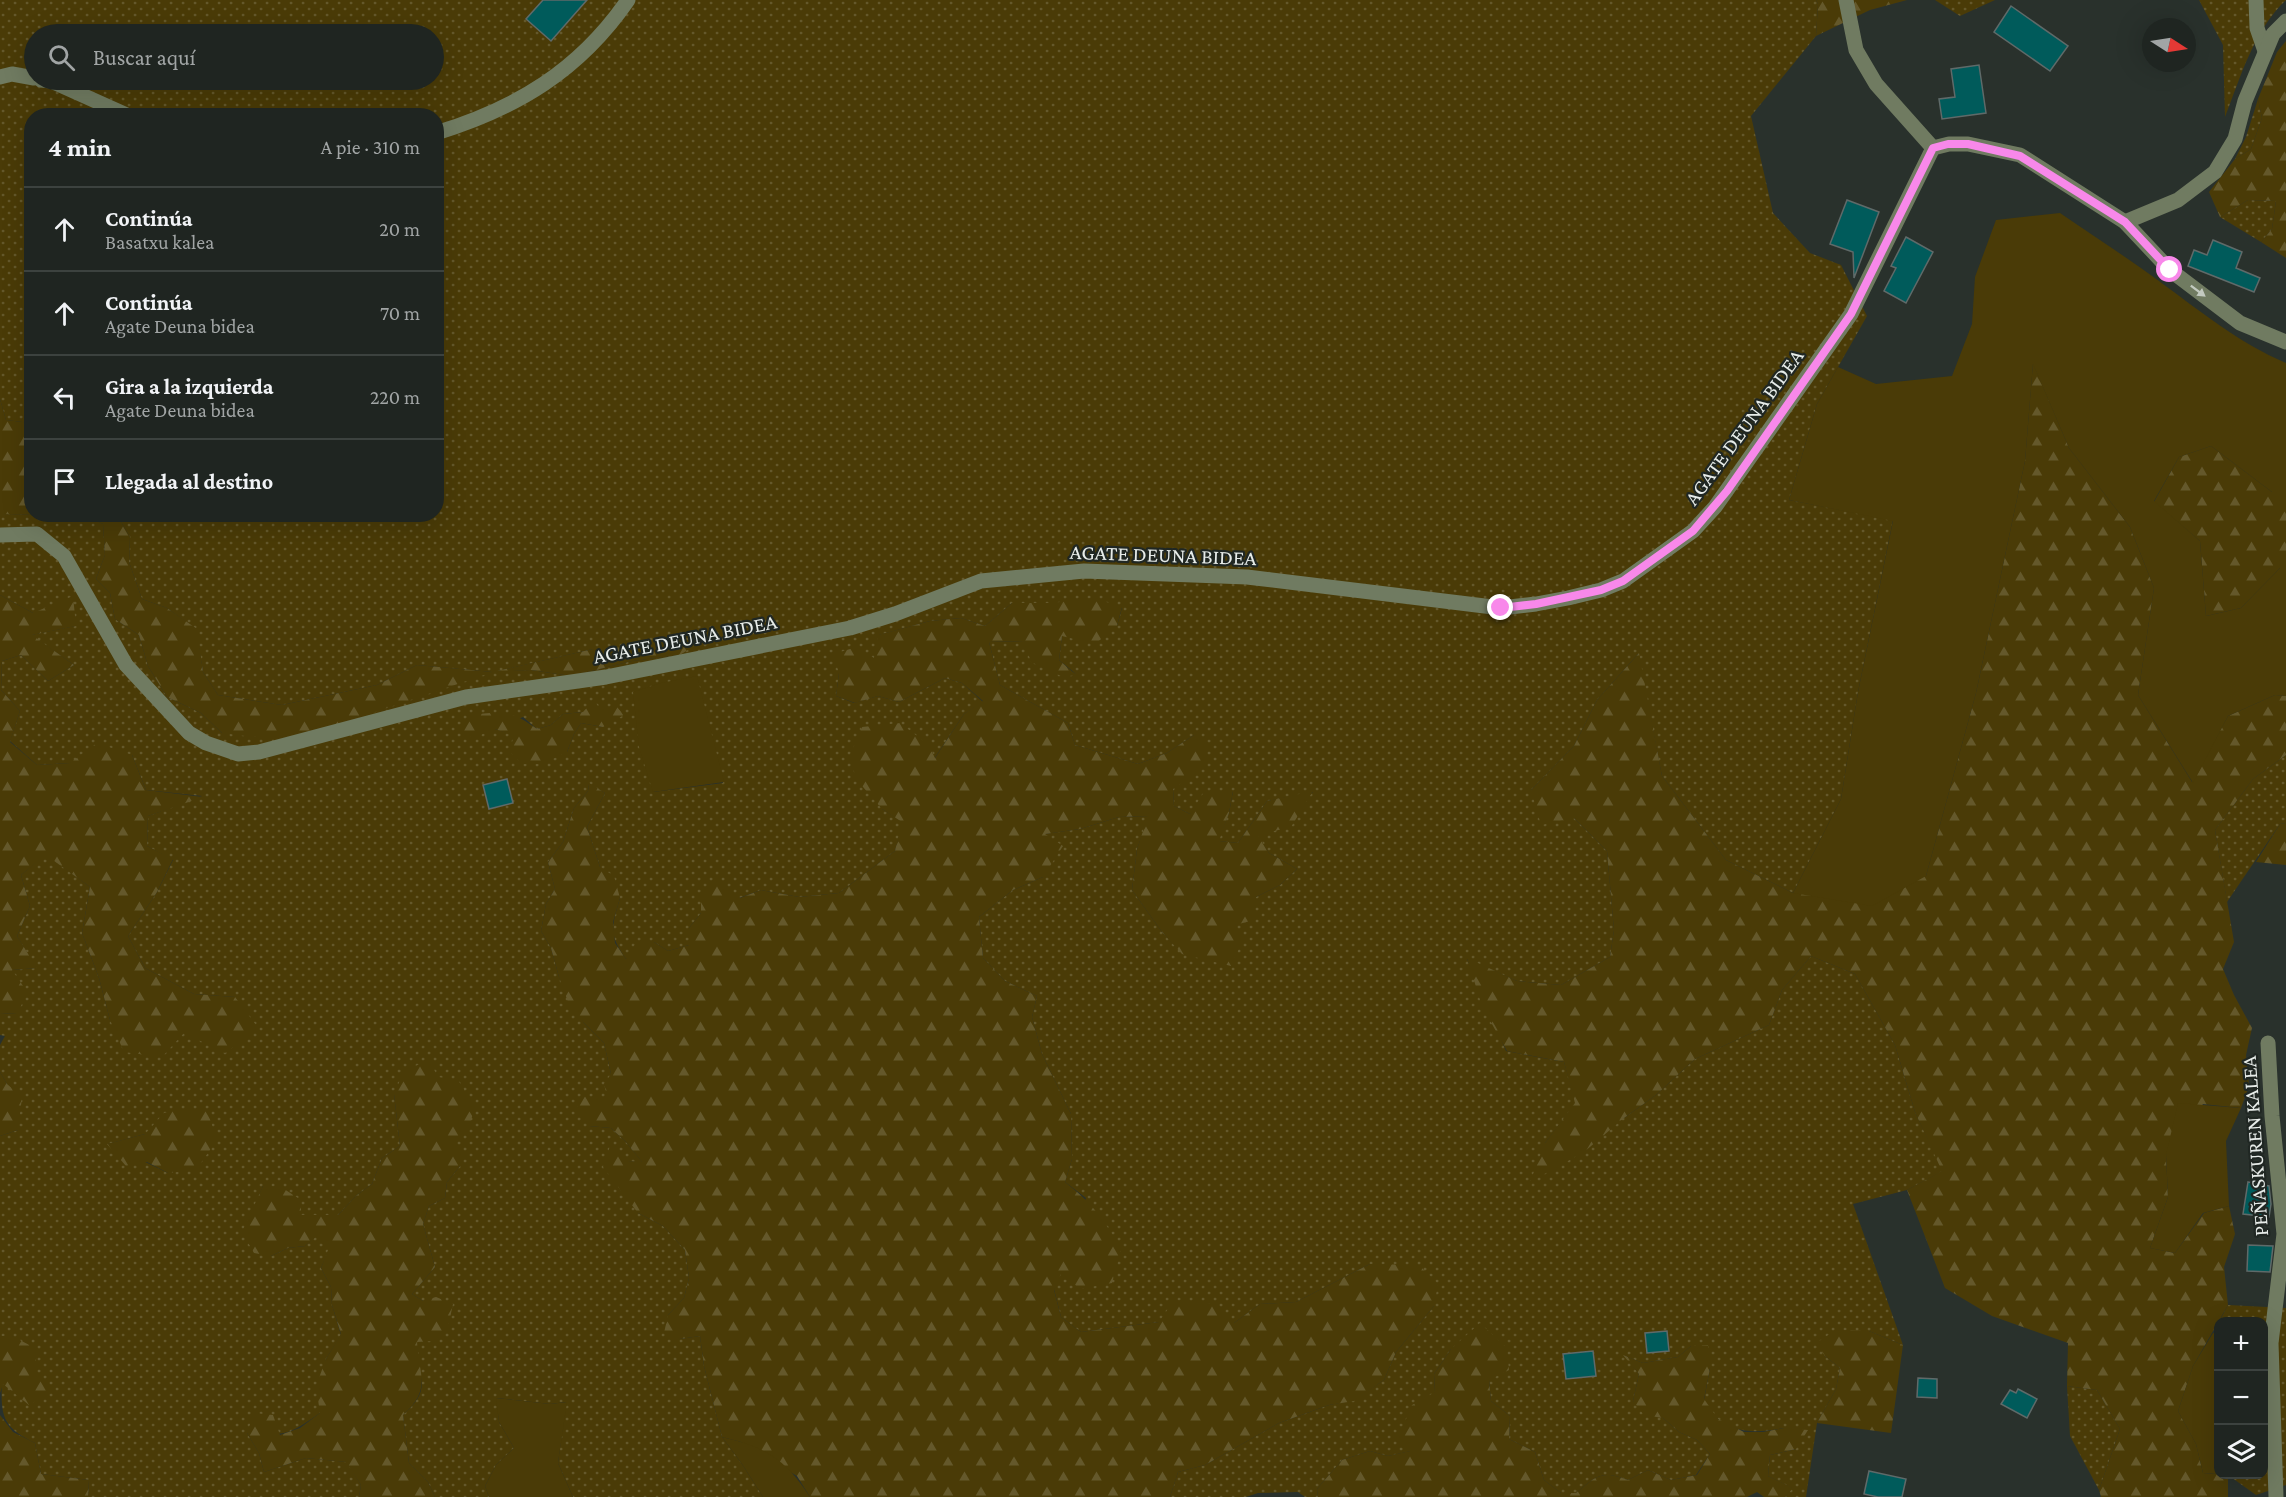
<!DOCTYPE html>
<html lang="es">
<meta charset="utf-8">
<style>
body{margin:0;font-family:"Crimson Pro",serif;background:#272d2a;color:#f1f3f6}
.controls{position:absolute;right:18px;bottom:18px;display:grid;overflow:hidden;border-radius:12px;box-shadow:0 6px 24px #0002}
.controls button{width:54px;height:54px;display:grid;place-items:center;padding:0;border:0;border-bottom:2px solid #3c423f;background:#1f2521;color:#f1f3f6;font:30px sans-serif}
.compass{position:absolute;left:2142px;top:18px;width:54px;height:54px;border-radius:50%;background:#1f2521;box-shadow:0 6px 24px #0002;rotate:102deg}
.stop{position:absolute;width:18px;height:18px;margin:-14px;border:4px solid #f888ea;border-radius:50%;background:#fff}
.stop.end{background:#f888ea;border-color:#fff;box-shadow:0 2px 6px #0008}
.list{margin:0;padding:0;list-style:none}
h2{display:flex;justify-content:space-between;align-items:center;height:78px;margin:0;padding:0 24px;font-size:26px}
h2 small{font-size:20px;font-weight:400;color:#a1a5a5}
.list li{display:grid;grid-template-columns:39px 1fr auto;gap:18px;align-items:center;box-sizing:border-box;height:84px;padding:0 24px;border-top:2px solid #3c423f}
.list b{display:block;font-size:22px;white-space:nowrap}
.list p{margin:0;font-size:20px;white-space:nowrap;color:#a1a5a5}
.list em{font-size:20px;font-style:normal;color:#a1a5a5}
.icon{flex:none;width:33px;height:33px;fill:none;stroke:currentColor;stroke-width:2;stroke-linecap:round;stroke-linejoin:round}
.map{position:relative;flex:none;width:2286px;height:1497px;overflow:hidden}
.search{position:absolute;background:#1f2521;box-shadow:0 6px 24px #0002;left:24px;top:24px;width:420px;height:66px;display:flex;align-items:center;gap:15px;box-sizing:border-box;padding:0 21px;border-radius:33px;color:#a1a5a5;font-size:22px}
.panel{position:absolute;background:#1f2521;box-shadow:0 6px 24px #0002;left:24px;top:108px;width:420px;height:414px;border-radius:24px}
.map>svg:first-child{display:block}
.grass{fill:url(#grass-dots);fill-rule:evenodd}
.forest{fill:url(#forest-firs)}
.green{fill:#4a3b07}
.building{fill:#005b5b;stroke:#5f6a69;stroke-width:1.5}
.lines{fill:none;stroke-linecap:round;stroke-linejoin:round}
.minor{stroke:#707b61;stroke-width:15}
.oneway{fill:#c3cac0}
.route{stroke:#f888ea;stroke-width:8}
.labels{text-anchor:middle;stroke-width:4.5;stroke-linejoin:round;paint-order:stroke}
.street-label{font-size:21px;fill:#e7ece9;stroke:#202723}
</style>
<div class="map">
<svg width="2286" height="1497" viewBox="0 0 2286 1497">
<defs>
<pattern id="grass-dots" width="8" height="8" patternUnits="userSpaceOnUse" patternTransform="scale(1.5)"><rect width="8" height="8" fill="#4a3b07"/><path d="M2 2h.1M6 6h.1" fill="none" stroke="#64582b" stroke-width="1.8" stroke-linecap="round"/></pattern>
<pattern id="forest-firs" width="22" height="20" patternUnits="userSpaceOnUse" patternTransform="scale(1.5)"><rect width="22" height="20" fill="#4a3b07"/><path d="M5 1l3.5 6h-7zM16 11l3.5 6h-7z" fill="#64582b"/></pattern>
</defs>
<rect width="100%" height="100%" fill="#29312c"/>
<g class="grass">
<path d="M0 0H1816L1818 4 1816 36 1751 116 1773 213 1810 253 1841 265 1867 316 1817 404 1789 500 1893 520 1858 692 1841 799 1793 893 1726 860 1662 776 1638 654 1597 700 1574 746 1531 790 1574 818 1607 851 1614 930 1610 957 1561 985 1517 981 1467 959 1506 1051 1564 1062 1576 1103 1545 1143 1624 1118 1656 1095 1695 1059 1769 1025 1782 990 1811 956 1855 974 1895 1045 1915 1112 1943 1171 1907 1190 1853 1204 1903 1345 1869 1331 1825 1356 1840 1368 1836 1389 1817 1423 1806 1497H1785L1792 1488 1768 1476 1770 1455 1796 1449 1784 1428C1761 1432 1738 1435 1718 1419 1713 1415 1708 1406 1704 1400L1710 1368 1691 1346 1678 1357 1643 1363 1625 1356 1639 1374 1633 1401 1663 1418 1679 1432 1697 1440 1710 1454 1696 1475 1671 1480 1648 1470 1628 1480C1602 1470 1597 1475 1576 1493H1561L1544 1480 1535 1452 1509 1439 1510 1416 1491 1401 1489 1380 1451 1349 1434 1374 1435 1392 1411 1451 1388 1456 1370 1451 1342 1460 1317 1489 1318 1497H1305L1298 1492 1258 1493 1246 1497H1170L1178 1472 1205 1465 1279 1423 1329 1405 1354 1400 1384 1380 1396 1352 1434 1306 1370 1264 1296 1302 1260 1304 1234 1323 1159 1322 1081 1332 1061 1317 1054 1289 1086 1198 1065 1182 1072 1159 1071 1114 1042 1054 1032 1017 1037 996 1005 981 983 958 979 917 1013 890 1043 877 1044 834 1080 829 1119 817 1149 816 1137 849 1132 890 1162 932 1182 953 1235 925 1256 897 1280 885 1297 869 1269 853 1257 835 1313 792 1267 801 1238 843 1218 841 1229 813 1233 791 1190 814 1174 806 1173 789 1194 735 1167 753 1138 764 1075 745 1068 723 1000 685 989 642 1024 641 1076 674 1059 660 1062 636 1117 626 1122 608 1051 603H1012L985 626 961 618 930 621 879 635 875 658 839 673 836 696 854 703 878 696 899 702 945 678 962 683 983 702 964 714 934 759 882 809 903 822 895 851 839 893 799 897 761 890 739 898 701 891V913L689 928V945L668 951 654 942 626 959C608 934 612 926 620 898L600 867 587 827 605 793 589 784 588 791 574 808 563 842 548 862 555 889 546 904 541 931 551 948 559 977 584 1023 604 1043 611 1074 608 1101 596 1099 589 1126 611 1128 626 1142 643 1163 628 1161 638 1213 663 1226 685 1250 689 1278 684 1298 668 1315 680 1339 700 1336 704 1366 722 1437 742 1464 763 1497H573L558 1463 566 1402 550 1404 497 1398 499 1422 514 1448 496 1465 485 1486 489 1497H435L428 1482 409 1463 403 1415C435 1387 416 1378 417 1343 417 1329 421 1315 423 1301L412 1294 435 1267 423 1224 429 1206 445 1198 447 1182 460 1166 394 1094 400 1146 382 1158 372 1184 357 1195 338 1215H301L263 1186 255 1206 271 1256 288 1248 305 1246 317 1235 331 1245 321 1268 331 1287 332 1305 341 1335 326 1359 320 1413C289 1435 285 1436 247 1433L259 1453 264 1472 306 1458 347 1462 361 1485 359 1497H88L89 1480 41 1474 35 1443C5 1428 0 1419 2 1383L35 1371 12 1336H0V1136L18 1130 7 1084 0 1072V1045L5 1036 0 1035V1014L17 1013 12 970 36 968 17 936 30 906 21 875 46 854 90 887 82 933 99 978 110 1020 184 1033 235 997 194 994 145 968 128 936 157 892 173 860 147 846 148 816 202 796 146 790 132 755 70 763 37 765 10 741 20 711 1 690 2 661 21 655 48 681 74 665 31 635 75 626 33 613 0 595V514L83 515 103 524 105 555 96 579 110 593 115 619 139 635 148 666 167 697 201 713 222 733 492 672 417 665 377 685 282 705 218 695 203 672 196 629 167 608 142 599 129 562 130 537 117 515 436 514V116H32L31 423 6 420 0 399ZM34 34H434V80H34ZM593 649 680 655 632 661 571 676 531 670 498 671ZM583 712 603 727 581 723 574 734 567 752 495 729 523 717 537 729 551 725 563 714ZM713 744 723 783 653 792ZM145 1134 168 1173 108 1144Z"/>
<polygon points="1935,0 1995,0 1960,16"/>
<path d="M2199 0H2286C2254 30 2241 76 2225 117L2223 45Z"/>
<polygon points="2258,99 2262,118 2251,149 2235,159 2246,137"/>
<polygon points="2248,200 2276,201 2272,229 2261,242 2220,217"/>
<polygon points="2286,755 2286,823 2280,824 2227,902 2215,830 2253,779"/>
<polygon points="2228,1305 2286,1308 2286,1485 2256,1495 2228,1475 2264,1474 2264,1322 2219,1322"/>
<polygon points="2067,1386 2097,1390 2120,1429 2099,1490 2070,1436"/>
</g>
<g class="forest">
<polygon points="1816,0 1907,0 1870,10 1816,36 1818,4"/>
<polygon points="2286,41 2286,258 2261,242 2272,229 2276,201 2248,200 2220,217 2209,192 2235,159 2251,149 2262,118 2258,99 2277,52"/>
<polygon points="2033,363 2069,448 2130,527 2154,588 2138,695 2192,782 2228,716 2275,695 2286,696 2286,755 2253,779 2215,830 2234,942 2223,969 2234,995 2252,1028 2246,1055 2249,1086 2241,1108 2203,1104 2166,1155 2168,1197 2150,1248 2175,1253 2204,1213 2229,1206 2235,1234 2224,1267 2228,1305 2193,1366 2178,1411 2196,1444 2203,1473 2228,1475 2228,1497 2101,1497 2099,1490 2120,1429 2097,1390 2067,1386 2068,1343 1992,1316 1945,1288 1907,1190 1942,1171 1915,1112 1895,1045 1855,974 1811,956 1782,990 1769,1025 1695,1059 1656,1095 1624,1118 1584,1152 1530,1182 1545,1143 1575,1103 1564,1062 1507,1051 1482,1006 1467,958 1517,981 1561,985 1610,957 1614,930 1607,851 1574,818 1541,825 1531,790 1574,746 1597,700 1639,653 1662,776 1726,860 1793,893 1926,876 1976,693 2025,461"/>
<polygon points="0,399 6,420 31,423 32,514 64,515 0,514"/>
<polygon points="2211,446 2272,492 2286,492 2286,568 2280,568 2241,608 2206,616 2200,541 2154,502 2179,457"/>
<polygon points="83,515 117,515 130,537 129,562 142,599 167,608 197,629 203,672 218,695 282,705 377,685 417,665 493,672 593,649 704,639 680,655 632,661 571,676 531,670 493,672 337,725 288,737 253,737 222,733 201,713 167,697 148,666 139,635 115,619 110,593 96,579 105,555 103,524"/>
<polygon points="0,595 33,613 73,596 76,626 32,635 74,665 48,681 21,655 2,661 1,690 20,711 10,742 37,765 70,763 97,743 132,755 146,790 203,797 148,816 147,846 173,859 157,892 128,936 145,968 194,994 235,997 259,1029 225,1053 184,1033 162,1057 124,1052 110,1020 99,978 82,933 90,887 46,855 21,875 30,906 17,936 37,968 12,970 28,993 17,1013 0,1014"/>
<path d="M1094 598 1122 607 1117 626 1095 644 1062 636 1059 660 1076 675 1063 677 1031 662 1024 641 989 642 1000 685 1068 723 1075 745 1138 764 1167 753 1194 735 1206 746 1207 766 1173 789 1174 806 1190 814 1204 792 1233 791 1229 813 1219 841 1238 843 1267 801 1313 791 1291 827 1258 835 1269 853 1297 869 1280 885 1256 897 1254 920 1235 925 1243 940 1231 966 1182 954 1162 932 1132 890 1137 849 1148 816 1119 817 1080 829 1045 834 1063 846 1043 877 1013 890 979 917 983 958 1005 981 1037 996 1032 1017 1042 1054 1071 1114 1072 1159 1065 1182C1092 1203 1105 1220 1121 1250L1112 1283 1079 1289 1062 1271 1054 1290 1061 1317 1081 1332 1159 1322 1174 1300 1215 1304 1234 1323 1260 1304 1296 1302 1370 1264 1419 1265 1438 1284 1434 1306 1396 1352 1384 1380 1354 1401 1329 1405 1279 1423 1205 1465 1178 1472 1170 1497H810L797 1476 741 1442 722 1437 704 1366 700 1336 680 1339 664 1333 668 1315 684 1298 689 1278 685 1250 663 1226 638 1213 603 1167 610 1146 628 1161 642 1162 626 1142 611 1128 589 1126 576 1110 581 1096 608 1100 604 1084 611 1074 604 1043 584 1023 568 1002 559 977 551 948 541 931 546 904 555 889 548 862 563 842 574 808 588 791 589 783 605 793 587 827 600 867 614 876 620 898 613 922 615 943 626 959 636 943 654 942 668 951 689 945V928L701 913V891L716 882 740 898 761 890 799 897 839 893 895 851 902 822 882 809 857 780 849 757 862 727 900 723 929 745 935 758 964 714 983 701 962 683 945 678 899 702 878 696 855 703 836 696 839 673 833 654 857 647 874 658 878 635 930 621 961 618 985 626 1012 603H1051Z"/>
<path d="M594 700 600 709 616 706 624 715 603 727 581 723 574 734 567 752 542 764H522L509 751 514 736 495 729 473 738 458 731 470 715C500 711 512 710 537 729L551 725 563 714 583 712Z"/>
<polygon points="2286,823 2286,865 2256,862 2280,824"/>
<path d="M429 1060 438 1077 458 1080 475 1107 468 1130 452 1140 462 1152 460 1166 447 1182 445 1198 429 1206 423 1224 435 1267 412 1294 423 1301 436 1297 453 1304 448 1327 434 1341 417 1342C419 1376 432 1389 403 1415L409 1463 428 1482 435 1497H359L361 1485 346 1462 306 1458 264 1472 259 1453 247 1433 254 1413 273 1415 280 1435 300 1428 320 1413 316 1386 326 1359 341 1334 332 1305 331 1287 321 1268 330 1245 317 1236 305 1246 288 1248 271 1256 254 1253 242 1232 263 1186 281 1187 301 1200V1215H338L357 1195 372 1184 382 1158 400 1146 394 1094 404 1071Z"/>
<polygon points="0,1072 7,1084 22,1097 18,1130 0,1136"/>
<polygon points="181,1109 207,1110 217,1140 196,1170 168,1173 147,1162 126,1166 107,1144 145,1134 164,1113"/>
<path d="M1480 1323 1507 1348 1509 1370 1489 1380 1491 1401 1510 1416 1509 1439 1535 1452 1544 1480 1561 1493H1576C1597 1475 1602 1470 1628 1480L1648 1470 1671 1480 1697 1475 1710 1454 1697 1440 1679 1432 1663 1418 1644 1415 1633 1401 1639 1374 1623 1355 1643 1363 1678 1357 1691 1346 1708 1345 1710 1368 1704 1399 1718 1419 1744 1432H1763L1784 1428 1808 1430 1796 1449 1770 1455 1768 1476 1793 1488 1785 1497H1764L1757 1492 1747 1497H1318L1317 1489 1342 1460 1370 1451 1388 1456 1410 1451 1398 1438 1412 1405 1435 1392 1434 1374 1451 1349Z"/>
<polygon points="1836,1330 1869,1331 1903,1345 1891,1433 1817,1423 1836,1389 1840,1368 1825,1356 1816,1343"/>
<polygon points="0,1336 12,1336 37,1349 35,1371 51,1393 29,1405 3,1384 0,1393"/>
<polygon points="0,1415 13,1432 35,1443 41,1474 89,1480 88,1497 0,1497"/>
</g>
<g class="green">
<path d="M2060 213C2093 236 2128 258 2159 281 2200 311 2239 343 2286 363V492H2272L2211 446 2179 457 2154 501 2200 541 2206 616 2241 608 2280 568H2286V696L2275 695 2228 716 2193 783 2138 695 2154 588 2130 527 2069 448 2033 364 2025 461 1976 693 1926 876 1872 906 1793 893 1841 799 1858 692 1893 521 1789 500 1817 404 1838 367 1876 384 1952 376 1972 324 1975 277 1996 220Z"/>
<polygon points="697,676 724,782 653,792 639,747 633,692 661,683"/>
<polygon points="2178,1103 2241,1108 2226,1141 2229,1206 2203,1213 2175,1253 2150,1248 2168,1197 2166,1155"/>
<polygon points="2213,1333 2218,1334 2218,1474 2203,1473 2196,1444 2178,1411 2193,1366"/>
<polygon points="496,1398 550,1404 567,1402 558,1463 573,1497 489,1497 485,1486 496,1465 514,1448 499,1422"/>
<path d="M722 1437C765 1447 786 1459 810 1497H763L742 1464Z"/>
</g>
<g class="building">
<polygon points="543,0 587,0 551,41 526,19"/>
<polygon points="2011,6 2068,46 2050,71 1994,32"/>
<polygon points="1979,65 1986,113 1942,119 1939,99 1955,97 1951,69"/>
<polygon points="1847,200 1879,212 1854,278 1853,252 1830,244"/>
<polygon points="1906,237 1933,252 1906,303 1884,291 1896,268 1891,266"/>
<polygon points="2213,240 2242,252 2236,268 2260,278 2254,292 2188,266 2194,250 2207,255"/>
<polygon points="507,779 513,803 489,809 483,785"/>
<polygon points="2248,1182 2269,1186 2271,1204 2269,1217 2243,1214"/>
<polygon points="2248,1245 2273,1246 2270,1272 2247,1271"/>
<polygon points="1667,1331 1669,1351 1647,1353 1645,1333"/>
<polygon points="1593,1351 1596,1376 1566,1379 1563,1354"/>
<polygon points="1918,1378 1937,1379 1937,1398 1917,1397"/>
<polygon points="2018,1389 2037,1399 2027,1418 2001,1404 2010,1390 2016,1393"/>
<polygon points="1869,1471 1906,1479 1902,1497 1878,1497 1864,1494"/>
</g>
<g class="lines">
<g class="minor">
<polyline points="1846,0 1856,50 1876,84 1933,148"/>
<polyline points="2256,0 2257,28 2265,51"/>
<polyline points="0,77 12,74 34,78"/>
<polyline points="41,80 51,81 129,116"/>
<path d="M436 133C517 108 579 71 628 0"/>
<polyline points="2125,222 2178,200 2215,172 2235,139 2245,101 2273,34 2286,21"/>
<polyline points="0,535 37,534 64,556 126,665 189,733 206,743 238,754 259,752 466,697 606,677 850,628 895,614 981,581 1084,571 1247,577 1501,608 1536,604 1568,598 1601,590 1623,581 1693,531 1715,507 1851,314 1933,148 1949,144 1968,144 2020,155 2125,222 2170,270 2240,323 2286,342"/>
<polyline points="2268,1043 2272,1116 2284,1234 2271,1343 2276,1497"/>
</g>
</g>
<defs><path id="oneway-solid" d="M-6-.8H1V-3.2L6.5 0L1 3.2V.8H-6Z" transform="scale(1.5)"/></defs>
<use class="oneway" href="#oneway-solid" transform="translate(2198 291) rotate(37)"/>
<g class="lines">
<polyline class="route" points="1501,608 1536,604 1601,590 1623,581 1693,531 1727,491 1851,314 1933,148 1948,144 1968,144 2020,156 2125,222 2170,270"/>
</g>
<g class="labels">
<g class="street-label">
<text transform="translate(1744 427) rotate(-54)" y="7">AGATE DEUNA BIDEA</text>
<text transform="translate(1163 555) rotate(2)" y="7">AGATE DEUNA BIDEA</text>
<text transform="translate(685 639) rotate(-11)" y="7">AGATE DEUNA BIDEA</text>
<text transform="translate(2255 1146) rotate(-94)" y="7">PEÑASKUREN KALEA</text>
</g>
</g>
</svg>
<div class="controls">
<button>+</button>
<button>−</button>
<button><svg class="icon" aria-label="layers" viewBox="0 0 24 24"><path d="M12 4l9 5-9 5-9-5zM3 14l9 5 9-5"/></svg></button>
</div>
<svg class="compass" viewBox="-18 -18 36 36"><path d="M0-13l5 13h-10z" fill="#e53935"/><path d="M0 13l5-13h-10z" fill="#a1a5a5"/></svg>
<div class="stop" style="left:2170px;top:270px"></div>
<div class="stop end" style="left:1501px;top:608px"></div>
<div class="search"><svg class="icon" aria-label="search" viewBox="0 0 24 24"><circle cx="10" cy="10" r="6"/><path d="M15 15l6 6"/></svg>Buscar aquí</div>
<section class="panel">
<h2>4 min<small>A pie · 310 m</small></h2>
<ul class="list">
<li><svg class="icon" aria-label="ahead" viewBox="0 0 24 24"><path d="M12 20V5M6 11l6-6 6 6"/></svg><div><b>Continúa</b><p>Basatxu kalea</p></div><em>20 m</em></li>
<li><svg class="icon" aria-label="ahead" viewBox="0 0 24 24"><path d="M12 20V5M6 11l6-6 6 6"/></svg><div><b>Continúa</b><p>Agate Deuna bidea</p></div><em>70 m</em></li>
<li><svg class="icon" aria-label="left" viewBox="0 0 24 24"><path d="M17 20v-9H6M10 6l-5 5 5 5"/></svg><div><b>Gira a la izquierda</b><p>Agate Deuna bidea</p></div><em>220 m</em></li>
<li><svg class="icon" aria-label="arrive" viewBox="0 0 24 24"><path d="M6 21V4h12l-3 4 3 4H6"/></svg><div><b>Llegada al destino</b></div></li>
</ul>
</section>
</div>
